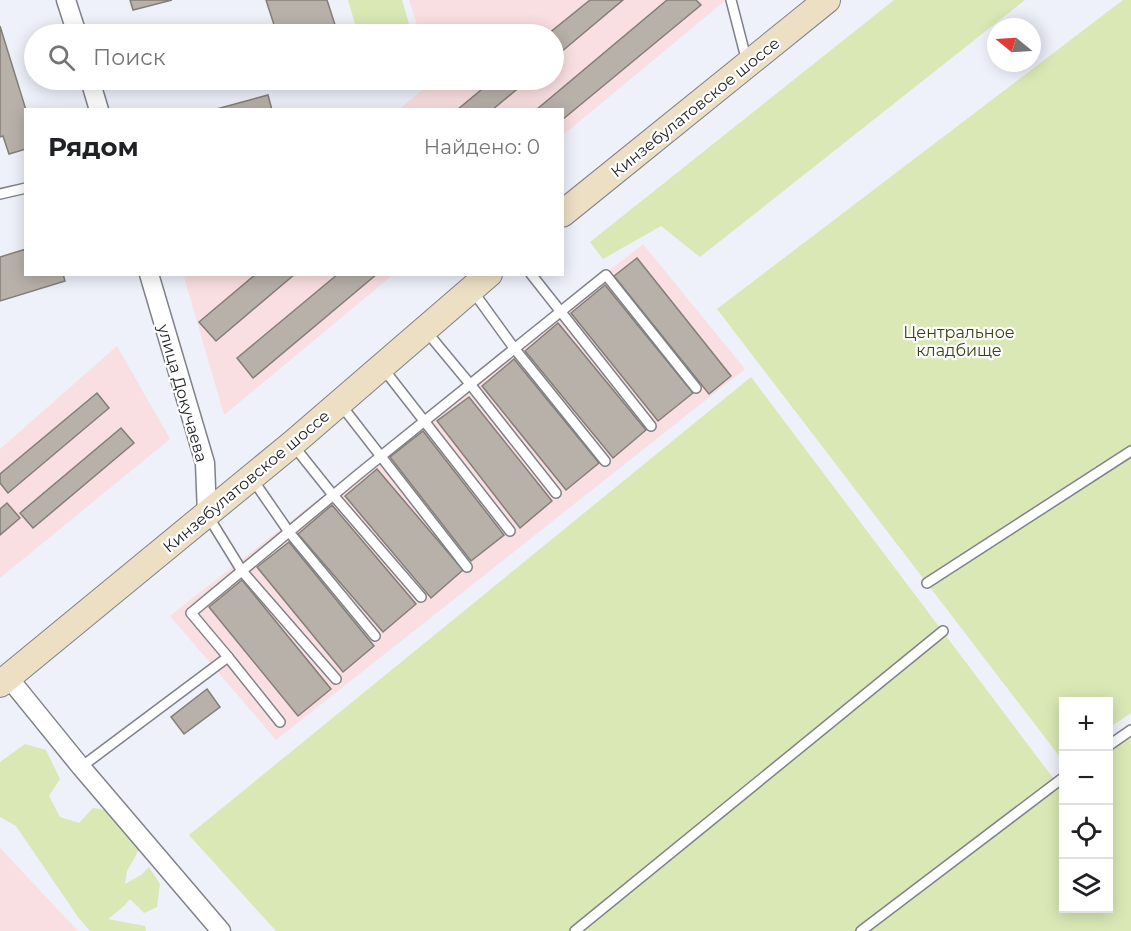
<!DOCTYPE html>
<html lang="ru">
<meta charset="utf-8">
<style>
body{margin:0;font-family:Montserrat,sans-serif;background:#f2f2f2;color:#202124}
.controls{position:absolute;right:18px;bottom:18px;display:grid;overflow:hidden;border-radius:0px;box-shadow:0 3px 15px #0003}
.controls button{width:54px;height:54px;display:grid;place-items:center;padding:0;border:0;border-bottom:2px solid #e0e0e0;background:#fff;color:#202124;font:30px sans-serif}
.compass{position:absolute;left:987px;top:18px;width:54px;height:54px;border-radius:50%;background:#fff;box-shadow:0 3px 15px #0003;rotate:288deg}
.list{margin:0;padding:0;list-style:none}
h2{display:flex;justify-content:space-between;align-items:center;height:78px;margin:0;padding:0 24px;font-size:26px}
h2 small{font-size:20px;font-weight:400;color:#757577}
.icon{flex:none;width:33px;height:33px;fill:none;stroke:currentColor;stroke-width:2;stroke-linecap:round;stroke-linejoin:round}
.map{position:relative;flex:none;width:1131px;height:931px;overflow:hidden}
.search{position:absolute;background:#fff;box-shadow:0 3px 15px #0003;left:24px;top:24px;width:540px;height:66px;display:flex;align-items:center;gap:15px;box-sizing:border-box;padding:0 21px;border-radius:33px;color:#757577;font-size:22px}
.panel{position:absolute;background:#fff;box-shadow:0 3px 15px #0003;left:24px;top:108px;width:540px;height:168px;border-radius:0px}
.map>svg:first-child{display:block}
.industrial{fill:#fadfe2}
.green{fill:#dae8b5}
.building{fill:#b8b1aa;stroke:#847e77;stroke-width:1.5}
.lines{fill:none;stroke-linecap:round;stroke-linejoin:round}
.lane-casing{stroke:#7f828a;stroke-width:12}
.street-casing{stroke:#7f828a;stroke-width:21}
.secondary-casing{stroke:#7f828a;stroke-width:28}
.lane{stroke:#fff;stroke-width:9}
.street{stroke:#fff;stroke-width:18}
.secondary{stroke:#ecdfc4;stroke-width:26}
.labels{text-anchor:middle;stroke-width:4.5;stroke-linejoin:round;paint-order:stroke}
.street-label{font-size:16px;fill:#1d1e21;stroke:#fefefe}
.park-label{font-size:16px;fill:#394311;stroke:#fefefe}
</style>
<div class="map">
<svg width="1131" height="931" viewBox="0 0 1131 931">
<rect width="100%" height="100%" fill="#eef0fa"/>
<g class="industrial">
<polygon points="409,0 726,0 563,135 562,110 398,110 434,80 554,80 554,34 420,34"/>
<polygon points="643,244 745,369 276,740 170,616"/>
<polygon points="188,274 393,275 224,415 184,277"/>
<polygon points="117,346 170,439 0,578 0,449"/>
<polygon points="0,848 78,931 0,931"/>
</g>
<g class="green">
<polygon points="348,0 402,0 409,24 406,34 358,34"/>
<polygon points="894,0 1025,0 700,257 661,226 603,259 590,242"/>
<polygon points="1123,0 1131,0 1131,713 1109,728 1108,702 1064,702 1063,761 717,309"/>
<polygon points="751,377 1056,782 1063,777 1064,908 1108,908 1109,746 1131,730 1131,931 276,931 189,835"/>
<polygon points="25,744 46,750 60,779 49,796 60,817 79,823 93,808 107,810 140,848 127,871 125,884 141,875 149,867 160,884 157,907 144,913 130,899 124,906 108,919 145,926 146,931 90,931 78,917 16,826 0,817 0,762"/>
</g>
<g class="building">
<polygon points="130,0 172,0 133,10"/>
<polygon points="266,0 327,0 338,34 277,34"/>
<polygon points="590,0 623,0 554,58 554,34 548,34"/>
<polygon points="667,0 696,0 701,5 562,120 562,110 536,110"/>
<polygon points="0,26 26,110 26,149 9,154 3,136 0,137"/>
<polygon points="493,80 528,80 492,110 457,110"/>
<polygon points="268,95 272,110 213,110"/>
<polygon points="26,249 26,274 63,274 65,281 0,301 0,257"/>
<polygon points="637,258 731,376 709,394 614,276"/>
<polygon points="256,274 295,274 216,341 199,322"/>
<polygon points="338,274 377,274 253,378 237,358"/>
<polygon points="605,285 693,393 658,421 571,313"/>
<polygon points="558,323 646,430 613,458 525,351"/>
<polygon points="514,359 599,463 566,490 482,386"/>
<polygon points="97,393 109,408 8,493 0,483 0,474"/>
<polygon points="469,397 552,501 520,528 437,421"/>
<polygon points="121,428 134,443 33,528 20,513"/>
<polygon points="423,431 504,535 471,561 390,457"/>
<polygon points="377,469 463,570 431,598 345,496"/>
<polygon points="7,503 20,518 0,535 0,509"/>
<polygon points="332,505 416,604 383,632 298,534"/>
<polygon points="289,542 374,646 343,672 257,567"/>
<polygon points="242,580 331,689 298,716 209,607"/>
<polygon points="207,689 220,707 184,734 171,717"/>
</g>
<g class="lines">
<defs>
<g id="lane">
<polyline points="731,0 747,62"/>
<polyline points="0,194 26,188"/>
<polyline points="531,274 651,426"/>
<polyline points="472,290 514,348 605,461"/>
<polyline points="426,331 470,384 556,493"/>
<polyline points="382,367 510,531"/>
<polyline points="341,405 467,567"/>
<polyline points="293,445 333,495 421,597"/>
<polyline points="253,480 289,532 375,636"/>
<polyline points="208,516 242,571 336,679"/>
<polyline points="927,583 1131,451"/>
<polyline points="228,657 280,722"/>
<polyline points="1108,746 1131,730"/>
<polyline points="81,767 228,657 191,613 360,473 606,275 696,388"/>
<polyline points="575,931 943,631"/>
<polyline points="861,931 1064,777"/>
</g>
<g id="street">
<polyline points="66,0 77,34"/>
<polyline points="90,80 99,110"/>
<polyline points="149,274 205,463 207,514"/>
<polyline points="8,677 81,767 221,931"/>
</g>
<g id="secondary">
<polyline points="562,214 827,0"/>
<polyline points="0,684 292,444 489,274"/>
</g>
</defs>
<use href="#lane" class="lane-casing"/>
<use href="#street" class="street-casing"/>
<use href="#secondary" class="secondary-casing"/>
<use href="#lane" class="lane"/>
<use href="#street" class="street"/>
<use href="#secondary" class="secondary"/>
</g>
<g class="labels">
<g class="street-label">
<text transform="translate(695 107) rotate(-39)" y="6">Кинзебулатовское шоссе</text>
<text transform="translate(183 393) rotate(74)" y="6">улица Докучаева</text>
<text transform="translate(246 481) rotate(-40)" y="6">Кинзебулатовское шоссе</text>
</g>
<g class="park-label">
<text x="959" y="338">Центральное<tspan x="959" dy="18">кладбище</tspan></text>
</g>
</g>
</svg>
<div class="controls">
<button>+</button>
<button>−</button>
<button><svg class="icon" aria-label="locate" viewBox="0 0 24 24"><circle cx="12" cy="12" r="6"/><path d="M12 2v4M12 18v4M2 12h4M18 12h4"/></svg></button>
<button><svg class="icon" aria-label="layers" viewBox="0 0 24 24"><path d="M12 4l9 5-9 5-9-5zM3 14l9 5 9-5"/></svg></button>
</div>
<svg class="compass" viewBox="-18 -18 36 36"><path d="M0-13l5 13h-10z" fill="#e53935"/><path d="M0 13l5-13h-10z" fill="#757577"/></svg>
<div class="search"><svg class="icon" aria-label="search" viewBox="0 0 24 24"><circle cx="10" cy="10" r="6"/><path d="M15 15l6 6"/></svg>Поиск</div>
<section class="panel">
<h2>Рядом<small>Найдено: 0</small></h2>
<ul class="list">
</ul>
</section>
</div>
